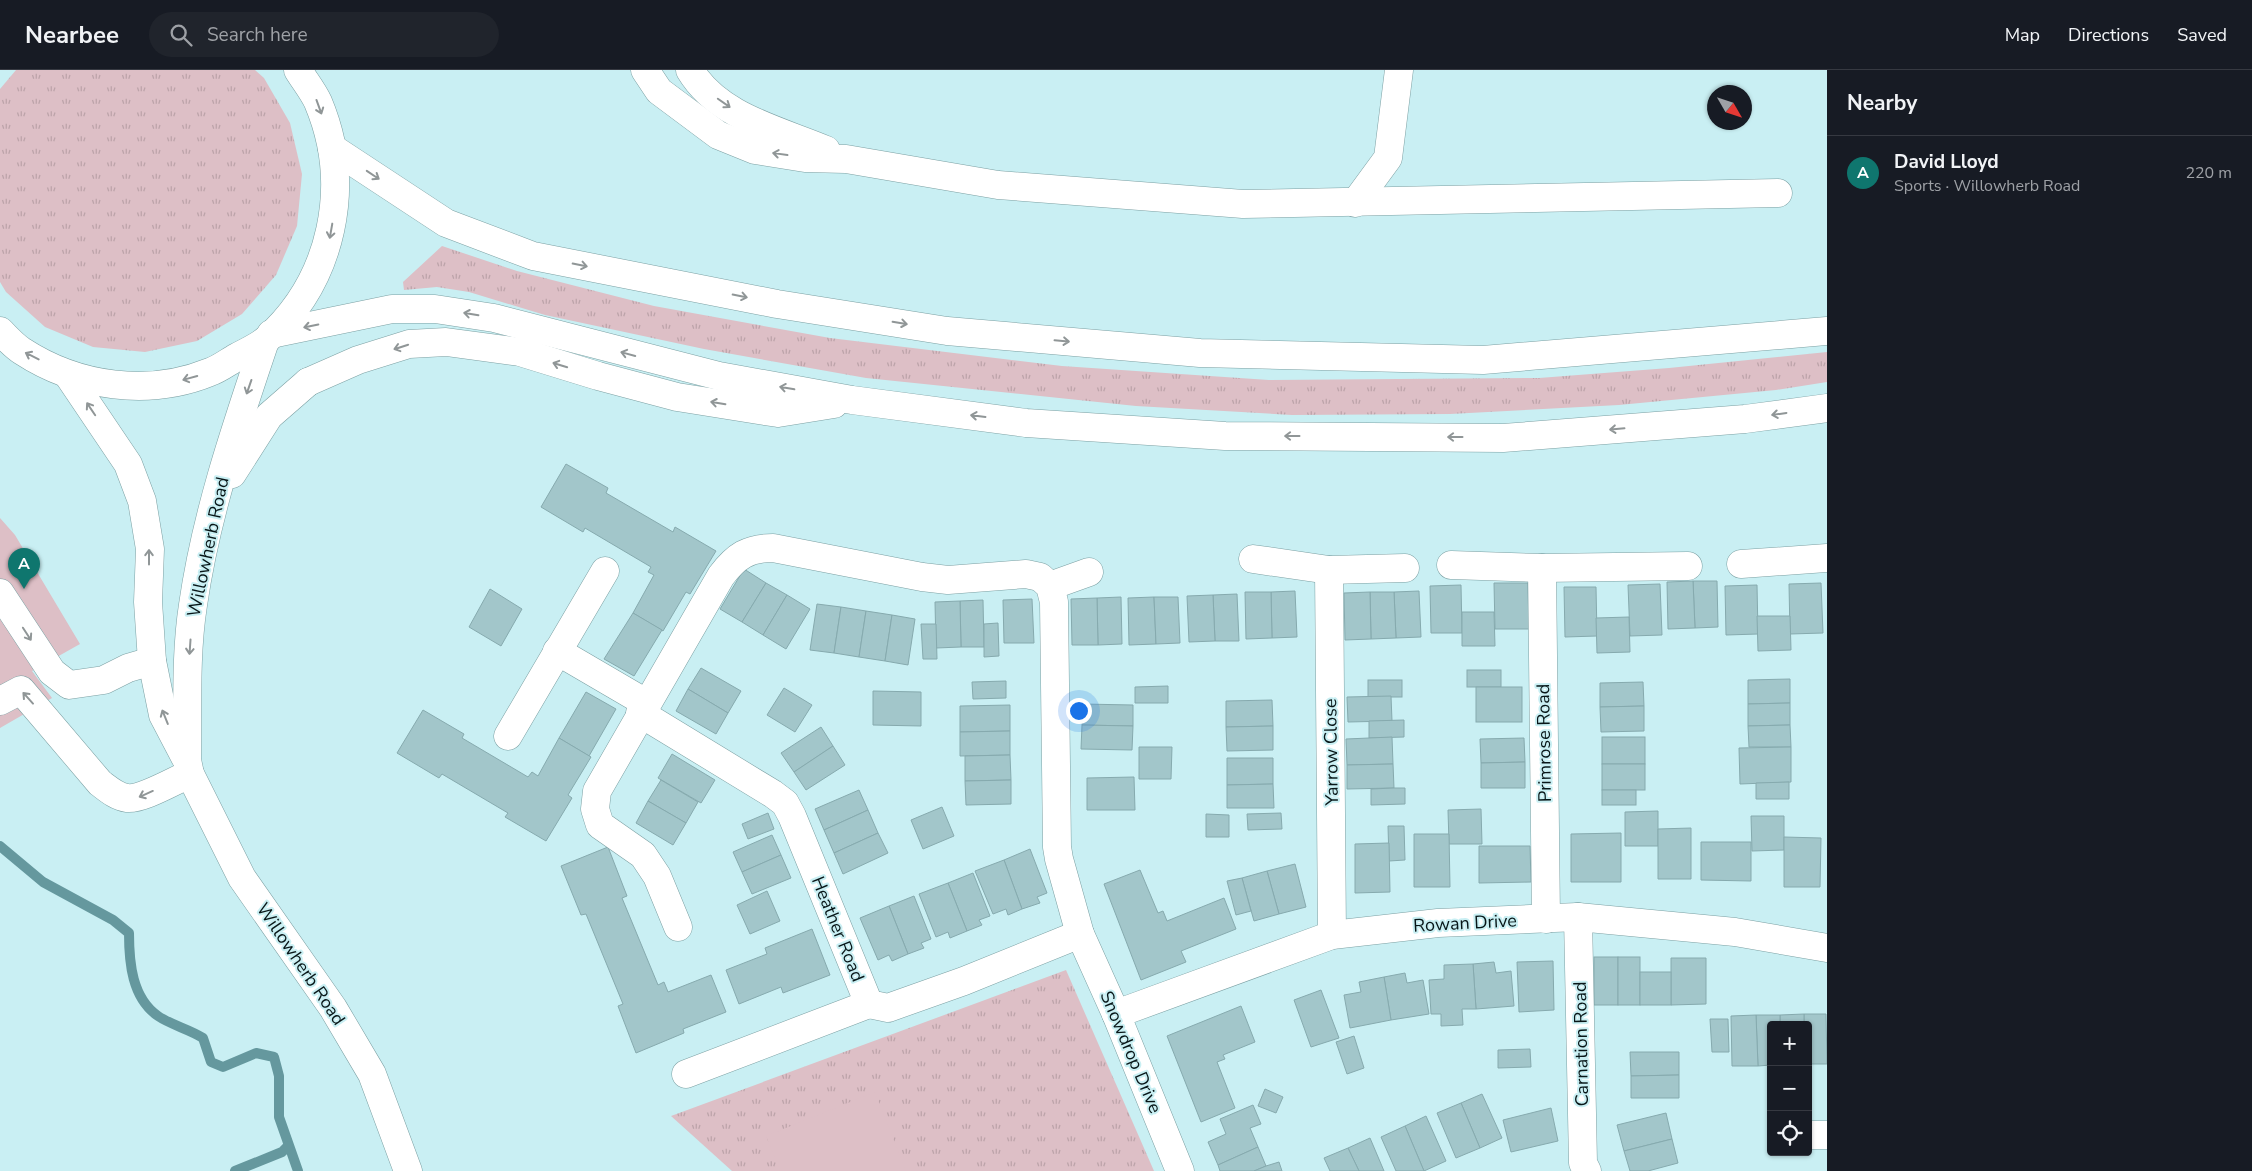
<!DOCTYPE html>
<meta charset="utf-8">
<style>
body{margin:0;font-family:"Nunito Sans",sans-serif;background:#20242c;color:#f1f3f6}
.controls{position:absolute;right:15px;bottom:15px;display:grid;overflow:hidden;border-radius:5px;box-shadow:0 1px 4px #0004}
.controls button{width:45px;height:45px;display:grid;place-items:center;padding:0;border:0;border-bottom:1px solid #363941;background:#171b24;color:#f1f3f6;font:25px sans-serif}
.compass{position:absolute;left:1707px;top:15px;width:45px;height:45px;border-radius:50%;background:#171b24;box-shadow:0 1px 4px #0004;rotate:129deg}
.you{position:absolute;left:1078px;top:640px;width:18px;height:18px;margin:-12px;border:4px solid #fff;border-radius:50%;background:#1a73e8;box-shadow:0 0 0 8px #1a73e833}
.badge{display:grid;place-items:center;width:32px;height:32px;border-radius:50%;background:#0f766e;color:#fff;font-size:16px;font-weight:700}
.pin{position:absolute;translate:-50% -41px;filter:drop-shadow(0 1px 2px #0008)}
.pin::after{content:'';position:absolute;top:26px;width:18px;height:15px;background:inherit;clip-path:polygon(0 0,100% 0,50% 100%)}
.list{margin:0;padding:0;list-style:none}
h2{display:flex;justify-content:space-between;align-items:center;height:65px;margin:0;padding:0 20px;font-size:21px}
h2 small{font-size:16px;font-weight:400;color:#9ea1a6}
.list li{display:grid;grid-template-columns:32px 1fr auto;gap:15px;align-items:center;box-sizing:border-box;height:75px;padding:0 20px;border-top:1px solid #363941}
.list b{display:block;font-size:19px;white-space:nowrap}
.list p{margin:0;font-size:16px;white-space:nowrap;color:#9ea1a6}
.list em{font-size:16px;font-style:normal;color:#9ea1a6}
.icon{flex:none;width:28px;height:28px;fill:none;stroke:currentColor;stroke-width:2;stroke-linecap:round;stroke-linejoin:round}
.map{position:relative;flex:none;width:1827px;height:1101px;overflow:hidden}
header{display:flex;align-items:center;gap:30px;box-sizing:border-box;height:70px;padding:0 25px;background:#171b24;border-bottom:1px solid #363941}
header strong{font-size:24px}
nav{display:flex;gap:28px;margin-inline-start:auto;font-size:18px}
.search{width:350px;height:45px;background:#20242c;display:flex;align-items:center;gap:12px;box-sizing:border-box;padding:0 18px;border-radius:28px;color:#9ea1a6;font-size:19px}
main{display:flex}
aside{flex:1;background:#171b24}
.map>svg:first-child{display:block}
.grass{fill:url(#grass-tufts)}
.pitch{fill:#ddbfc6}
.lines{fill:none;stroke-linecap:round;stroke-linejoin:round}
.stream{stroke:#65989e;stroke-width:10}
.building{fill:#a2c6ca;stroke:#86aaae}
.minor-casing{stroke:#7ca0a3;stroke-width:29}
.highway-casing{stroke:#7ca0a3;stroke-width:29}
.minor{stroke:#fff;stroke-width:28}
.highway{stroke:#fff;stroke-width:28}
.oneway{stroke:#909697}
.labels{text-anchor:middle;stroke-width:4;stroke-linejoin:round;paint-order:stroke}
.street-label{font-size:18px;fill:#081618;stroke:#c9eff3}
</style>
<header>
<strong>Nearbee</strong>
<div class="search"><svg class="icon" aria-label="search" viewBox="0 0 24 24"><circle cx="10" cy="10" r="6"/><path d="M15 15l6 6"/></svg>Search here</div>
<nav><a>Map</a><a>Directions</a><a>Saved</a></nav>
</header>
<main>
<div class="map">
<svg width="1827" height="1101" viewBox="0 0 1827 1101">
<defs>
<pattern id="grass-tufts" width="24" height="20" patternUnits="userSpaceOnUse" patternTransform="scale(1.25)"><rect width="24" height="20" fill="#ddbfc6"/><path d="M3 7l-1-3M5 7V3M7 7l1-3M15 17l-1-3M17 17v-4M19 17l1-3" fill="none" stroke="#bca3a9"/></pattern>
</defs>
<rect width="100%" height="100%" fill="#c9eff3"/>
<g class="grass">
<polygon points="16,0 255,0 264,8 290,53 302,104 297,156 276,205 242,244 197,271 145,282 93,277 45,257 6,222 0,212 0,19"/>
<polygon points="442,176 517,201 654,236 830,268 1062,296 1269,310 1539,308 1669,298 1827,282 1827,312 1776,320 1619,335 1450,344 1292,345 1136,336 866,308 704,279 545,245 469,222 437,217 404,220 403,212"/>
<polygon points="1066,900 1154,1101 732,1101 671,1046"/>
</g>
<g class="pitch">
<polygon points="0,448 15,465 80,574 32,601 52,628 0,658"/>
<polygon points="875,1022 906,1101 780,1101 766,1066"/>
</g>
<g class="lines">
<g class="stream">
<path d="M0 776 43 812 113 850 129 863C129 893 132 928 158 946 171 955 189 959 203 968L211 992 223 997 256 983 274 987 279 1006V1047L298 1101"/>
<polyline points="235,1101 282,1082 288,1076"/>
</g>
</g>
<g class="building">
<polygon points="566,394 608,418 606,423 673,462 675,457 716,481 690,524 686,522 663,561 633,543 654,505 648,502 651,497 585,458 583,462 541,437"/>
<polygon points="744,499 766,513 742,552 720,539"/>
<polygon points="1693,511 1717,511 1718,557 1695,558"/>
<polygon points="1693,511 1695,558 1668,559 1667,512"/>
<polygon points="766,513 787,525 763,565 742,552"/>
<polygon points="1494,513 1528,513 1529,559 1495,559"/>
<polygon points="1821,513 1823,563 1790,564 1789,514"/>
<polygon points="1660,514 1662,565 1630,566 1628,515"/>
<polygon points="1461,515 1462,563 1431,563 1430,516"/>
<polygon points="1757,515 1758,564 1726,565 1725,516"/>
<polygon points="1564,517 1596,517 1597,566 1565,567"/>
<polygon points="490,519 522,539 501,576 469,557"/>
<polygon points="1295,521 1297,567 1272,568 1271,522"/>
<polygon points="1419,521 1421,567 1396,568 1394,522"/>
<polygon points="1245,522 1271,522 1272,568 1246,569"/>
<polygon points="1370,522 1394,522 1396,568 1371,569"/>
<polygon points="1370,522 1371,569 1345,570 1344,523"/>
<polygon points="1237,524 1239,571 1215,571 1213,525"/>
<polygon points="787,525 810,539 786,579 763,565"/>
<polygon points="1213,525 1215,571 1189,572 1187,526"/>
<polygon points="1121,527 1122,574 1098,575 1097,528"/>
<polygon points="1154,527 1156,574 1129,575 1128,528"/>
<polygon points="1154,527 1178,527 1180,573 1156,574"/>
<polygon points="1097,528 1098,575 1072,575 1071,529"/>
<polygon points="1032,529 1034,573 1004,573 1003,530"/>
<polygon points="983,530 984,577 961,577 960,531"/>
<polygon points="960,531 961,577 936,578 935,532"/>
<polygon points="817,534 841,537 834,583 810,580"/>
<polygon points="841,537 866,541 859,587 834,583"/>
<polygon points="866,541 892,545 885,591 859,587"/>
<polygon points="1462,542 1494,542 1495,576 1462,576"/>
<polygon points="633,543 662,560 634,606 604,589"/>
<polygon points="892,545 915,549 908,595 885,591"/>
<polygon points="1757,546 1790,546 1791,580 1758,581"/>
<polygon points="1629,547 1630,582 1597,583 1596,548"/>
<polygon points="998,553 999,586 984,587 984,554"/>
<polygon points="921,554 936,554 937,589 923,589"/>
<polygon points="701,598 741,621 728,643 688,619"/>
<rect x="1467" y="600" width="34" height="17"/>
<polygon points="1790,609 1790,633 1748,634 1748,610"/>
<rect x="1368" y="610" width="34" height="17"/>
<polygon points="1006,611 1006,628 973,629 972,612"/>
<polygon points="1643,612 1644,636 1600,637 1600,613"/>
<polygon points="1168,616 1168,633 1135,633 1135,617"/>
<rect x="1476" y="617" width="46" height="35"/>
<polygon points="784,618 812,635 795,662 767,645"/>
<polygon points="688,619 728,643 716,664 676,641"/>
<polygon points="873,621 921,622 921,656 873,655"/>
<polygon points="586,622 616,639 589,686 559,668"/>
<polygon points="1391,626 1392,651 1348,652 1347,627"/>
<polygon points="1272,630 1273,656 1226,657 1226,631"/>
<polygon points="1790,633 1790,655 1748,656 1748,634"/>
<polygon points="1082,634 1133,635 1133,656 1082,655"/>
<polygon points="1010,635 1010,661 960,662 960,636"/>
<polygon points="1644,636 1644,661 1601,662 1600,637"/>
<polygon points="423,640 464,664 462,668 528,707 532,702 538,706 559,668 591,687 568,725 572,728 546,771 505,747 508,743 442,704 439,708 397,683"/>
<polygon points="1404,650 1404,667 1369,668 1369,651"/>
<polygon points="1082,655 1133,656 1132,680 1081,679"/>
<polygon points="1790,655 1791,677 1749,677 1748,656"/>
<polygon points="1273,656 1273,680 1227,681 1226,657"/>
<polygon points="821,657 833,676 794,702 781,683"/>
<polygon points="1010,661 1010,685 960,686 960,662"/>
<polygon points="1392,667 1393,694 1347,695 1346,669"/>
<rect x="1602" y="667" width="43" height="27"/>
<polygon points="1524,668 1525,692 1481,693 1480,669"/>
<polygon points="833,676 845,695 806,720 794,702"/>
<polygon points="1139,677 1172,677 1171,709 1139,709"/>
<polygon points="1791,677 1791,712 1740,714 1739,678"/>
<polygon points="672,684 715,710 701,733 658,708"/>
<polygon points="1010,685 1011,710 965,711 965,686"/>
<polygon points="1227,688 1273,688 1273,714 1227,715"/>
<polygon points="1525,692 1525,718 1481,718 1481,693"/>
<polygon points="1393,694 1394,718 1347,719 1347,695"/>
<rect x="1602" y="694" width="43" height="26"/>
<polygon points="1134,707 1135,740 1087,740 1087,708"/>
<polygon points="661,710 698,732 686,753 648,731"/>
<polygon points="1011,710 1011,734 966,735 965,711"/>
<polygon points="1789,712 1789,729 1756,729 1756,713"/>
<polygon points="1273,714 1274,738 1227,738 1227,715"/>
<polygon points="1394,718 1405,718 1405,734 1371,735 1371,719"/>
<polygon points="859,720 868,740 824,760 815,739"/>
<rect x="1602" y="720" width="34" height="15"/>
<polygon points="648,731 686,753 673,775 636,753"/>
<polygon points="942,737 954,766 923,779 911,750"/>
<polygon points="1481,739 1482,774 1449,774 1448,740"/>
<polygon points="868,740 878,763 834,783 824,760"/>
<polygon points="1658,741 1658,776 1625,776 1625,742"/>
<polygon points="768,743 774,759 748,769 742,754"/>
<polygon points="1281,743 1282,759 1248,760 1247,744"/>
<polygon points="1206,744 1229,745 1229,767 1206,767"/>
<polygon points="1751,746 1784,746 1784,780 1752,781"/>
<polygon points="1388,756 1404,756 1405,790 1389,791"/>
<polygon points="1691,758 1691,809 1658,809 1658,759"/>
<polygon points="878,763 888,783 843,804 834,783"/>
<polygon points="1621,763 1621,812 1571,812 1571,764"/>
<polygon points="1414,764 1449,764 1450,817 1414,817"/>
<polygon points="772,765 781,785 742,802 733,782"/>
<polygon points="1784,767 1821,768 1820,817 1784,817"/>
<polygon points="1701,772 1751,772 1751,811 1701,810"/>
<polygon points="1389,773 1390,822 1355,823 1355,774"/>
<polygon points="1479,776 1530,776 1531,812 1479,813"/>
<polygon points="608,777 627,826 622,828 658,915 664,912 668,922 711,905 726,942 683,959 684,963 636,983 618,936 623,934 586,844 581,845 561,796"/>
<polygon points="1030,779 1047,823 1037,827 1040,833 1022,839 1004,790"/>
<polygon points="781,785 791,808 752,824 742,802"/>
<polygon points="1004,790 1022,839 1008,845 1006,839 993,844 975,801"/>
<polygon points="1295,794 1306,837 1279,844 1267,801"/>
<polygon points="1140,800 1158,843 1163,841 1167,851 1224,828 1236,859 1181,881 1186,892 1141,910 1104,814"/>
<polygon points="1267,801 1279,844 1254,851 1242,808"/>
<polygon points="973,803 990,846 979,850 982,855 967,861 948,813"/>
<polygon points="1242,808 1251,841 1236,845 1227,811"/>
<polygon points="948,813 967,861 950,868 948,862 936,867 919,824"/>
<polygon points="767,821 780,851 750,864 737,835"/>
<polygon points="914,826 931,869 921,873 924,878 908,884 889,836"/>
<polygon points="889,836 908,884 892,891 889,885 878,890 860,848"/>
<polygon points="812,859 830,905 783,923 781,917 739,934 726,900 767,884 765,878"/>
<rect x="1594" y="887" width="24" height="48"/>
<rect x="1618" y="887" width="22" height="48"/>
<polygon points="1671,888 1706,888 1706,934 1671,935"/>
<polygon points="1553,891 1554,940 1519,942 1517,892"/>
<polygon points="1494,892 1496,903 1511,901 1514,936 1476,939 1473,894"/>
<polygon points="1473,894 1476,939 1462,939 1463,955 1441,956 1441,944 1431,944 1429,910 1444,909 1444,895"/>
<rect x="1640" y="902" width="31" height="33"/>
<polygon points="1405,903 1407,913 1423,910 1429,944 1391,950 1384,907"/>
<polygon points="1384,907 1391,950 1350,958 1344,925 1361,922 1359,912"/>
<polygon points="1321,920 1339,968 1311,977 1294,930"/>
<polygon points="1241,936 1255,972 1223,985 1225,989 1217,992 1235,1038 1201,1052 1167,966"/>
<polygon points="1804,944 1826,944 1827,994 1808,994 1808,955 1804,955"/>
<polygon points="1804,944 1804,955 1780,955 1780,945"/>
<polygon points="1756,945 1780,945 1780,955 1771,955 1771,995 1758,996"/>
<polygon points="1756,945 1758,996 1732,996 1731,946"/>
<polygon points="1710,949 1728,949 1729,982 1712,982"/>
<polygon points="1354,966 1364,998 1347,1004 1336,972"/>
<polygon points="1530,979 1531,997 1498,998 1498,980"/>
<polygon points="1630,982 1679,982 1679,1005 1631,1006"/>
<polygon points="1679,1005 1679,1028 1631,1028 1631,1006"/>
<polygon points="1265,1019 1283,1027 1276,1043 1258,1036"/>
<polygon points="1482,1024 1502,1068 1480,1078 1461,1033"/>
<polygon points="1461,1033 1480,1078 1456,1088 1437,1043"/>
<polygon points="1253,1035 1261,1054 1250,1058 1258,1077 1218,1095 1208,1072 1226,1064 1220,1049"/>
<polygon points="1551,1038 1558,1071 1511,1082 1503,1050"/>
<polygon points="1666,1043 1672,1069 1624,1081 1617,1055"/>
<polygon points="1426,1046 1446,1091 1424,1101 1405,1056"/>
<polygon points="1405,1056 1424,1101 1396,1101 1381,1067"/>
<polygon points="1370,1068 1384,1101 1359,1101 1348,1078"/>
<polygon points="1672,1069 1678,1093 1648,1101 1630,1101 1624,1081"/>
<polygon points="1258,1077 1266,1096 1254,1101 1220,1101 1218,1095"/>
<polygon points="1348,1078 1359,1101 1330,1101 1324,1088"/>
<polygon points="1279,1092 1282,1101 1254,1101 1266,1096"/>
</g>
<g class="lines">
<defs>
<g id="minor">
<polyline points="645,0 659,21 718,65 755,80 805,88 846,89 998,115 1243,134 1778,123"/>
<path d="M690 0C718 47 779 60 826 80"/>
<polyline points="1355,133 1388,88 1399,0"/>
<path d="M265 271C236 357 206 444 193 535 185 586 188 639 187 690L190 704 242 808 333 938 372 1004 408 1101"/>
<polyline points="68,305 128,394 142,431 150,479 148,532 152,591 163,645 185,687"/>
<polyline points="232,404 269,346 308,312"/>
<polyline points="1253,489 1329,500 1405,498"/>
<polyline points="1741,494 1827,488"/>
<polyline points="1451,495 1542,498 1688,496"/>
<polyline points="1542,498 1546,849"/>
<polyline points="1329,500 1332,865"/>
<polyline points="1050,516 1089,502"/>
<polyline points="0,523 52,602 69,615 104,610 128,598 152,591"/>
<polyline points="557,581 646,633"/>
<path d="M0 631 21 620 100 713C108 719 117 727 127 728 142 730 175 710 190 704"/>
<polyline points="640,643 773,724 785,733 792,746 869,934 888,938 964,911 1080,864"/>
<polyline points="508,666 605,501"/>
<polyline points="1578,847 1583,1093 1587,1101"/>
<path d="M678 857 657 806 643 785 600 755 595 739 597 721 721 506C736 486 748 478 773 478L922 507 948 510 1026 504 1040 507 1050 516 1054 532 1057 777 1059 789 1080 864 1116 944 1180 1101"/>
<polyline points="1116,944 1332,865 1438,853 1578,847 1735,862 1827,878"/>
<polyline points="686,1004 869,934"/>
<polyline points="1808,1065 1827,1065"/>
</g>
<g id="highway">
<polyline points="332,78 446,153 533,186 777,234 947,261 1200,283 1483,290 1827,261"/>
<path d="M0 261C7 268 14 276 22 281 77 317 149 327 210 302 219 299 228 292 237 287 246 282 258 277 266 270 333 210 353 115 318 32 313 21 304 10 298 0"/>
<polyline points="271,264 392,239 435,239 494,248 719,306 852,330 1026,353 1225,366 1503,368 1745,349 1827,338"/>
<polyline points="308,312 358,290 409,274 446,272 520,282 598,306 677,327 778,343 834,334"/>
</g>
</defs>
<use href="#minor" class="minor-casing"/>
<use href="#highway" class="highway-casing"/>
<use href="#minor" class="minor"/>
<use href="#highway" class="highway"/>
</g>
<defs><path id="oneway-shaft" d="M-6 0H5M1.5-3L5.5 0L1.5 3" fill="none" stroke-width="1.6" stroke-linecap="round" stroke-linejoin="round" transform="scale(1.25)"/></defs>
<g class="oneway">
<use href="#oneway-shaft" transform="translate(724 33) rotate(35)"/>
<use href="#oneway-shaft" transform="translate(319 37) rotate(70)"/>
<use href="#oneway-shaft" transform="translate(780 84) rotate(-172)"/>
<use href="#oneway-shaft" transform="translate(373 105) rotate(34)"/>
<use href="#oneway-shaft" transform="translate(331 161) rotate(100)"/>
<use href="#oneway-shaft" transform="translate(580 195) rotate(11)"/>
<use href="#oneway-shaft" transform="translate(740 226) rotate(11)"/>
<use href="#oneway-shaft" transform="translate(471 244) rotate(-171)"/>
<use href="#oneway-shaft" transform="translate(900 253) rotate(9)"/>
<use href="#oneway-shaft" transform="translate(311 256) rotate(168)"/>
<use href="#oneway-shaft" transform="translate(1062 271) rotate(5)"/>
<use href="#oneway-shaft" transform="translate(401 277) rotate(162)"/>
<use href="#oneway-shaft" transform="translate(628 284) rotate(-165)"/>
<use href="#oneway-shaft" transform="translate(32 286) rotate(-153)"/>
<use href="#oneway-shaft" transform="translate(560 295) rotate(-163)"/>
<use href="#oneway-shaft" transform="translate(190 308) rotate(165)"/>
<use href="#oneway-shaft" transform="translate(249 317) rotate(109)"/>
<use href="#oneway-shaft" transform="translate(787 318) rotate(-170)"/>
<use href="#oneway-shaft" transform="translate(718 333) rotate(-171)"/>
<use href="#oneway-shaft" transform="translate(91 339) rotate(-124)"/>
<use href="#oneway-shaft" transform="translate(1779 344) rotate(172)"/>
<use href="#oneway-shaft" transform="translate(978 346) rotate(-173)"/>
<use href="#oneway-shaft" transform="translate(1617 359) rotate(175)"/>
<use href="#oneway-shaft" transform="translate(1292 366) rotate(-180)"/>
<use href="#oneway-shaft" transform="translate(1455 367) rotate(-180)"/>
<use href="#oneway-shaft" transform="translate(149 487) rotate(-90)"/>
<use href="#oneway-shaft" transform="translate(27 564) rotate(57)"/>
<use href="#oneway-shaft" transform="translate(190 577) rotate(94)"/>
<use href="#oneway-shaft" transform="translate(28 628) rotate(-132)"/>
<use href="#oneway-shaft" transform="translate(165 647) rotate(-112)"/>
<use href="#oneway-shaft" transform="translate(146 724) rotate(156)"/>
</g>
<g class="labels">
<g class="street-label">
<text transform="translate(208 477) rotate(-78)" y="6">Willowherb Road</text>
<text transform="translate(1544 673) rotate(-91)" y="6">Primrose Road</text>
<text transform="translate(1331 682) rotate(-91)" y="6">Yarrow Close</text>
<text transform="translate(1465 853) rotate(-3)" y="6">Rowan Drive</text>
<text transform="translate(838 859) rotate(68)" y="6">Heather Road</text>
<text transform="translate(301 894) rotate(56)" y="6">Willowherb Road</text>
<text transform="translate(1581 974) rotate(-91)" y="6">Carnation Road</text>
<text transform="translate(1131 982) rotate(67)" y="6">Snowdrop Drive</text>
</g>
</g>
</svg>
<div class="controls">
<button>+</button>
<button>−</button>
<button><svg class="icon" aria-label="locate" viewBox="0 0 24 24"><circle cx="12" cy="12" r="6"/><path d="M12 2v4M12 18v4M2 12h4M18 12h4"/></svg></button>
</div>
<svg class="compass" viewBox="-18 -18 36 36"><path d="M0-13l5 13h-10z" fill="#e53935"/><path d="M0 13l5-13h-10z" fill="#9ea1a6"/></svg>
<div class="you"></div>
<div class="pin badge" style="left:24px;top:519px">A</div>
</div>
<aside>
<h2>Nearby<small></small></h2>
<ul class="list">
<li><span class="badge">A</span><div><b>David Lloyd</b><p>Sports · Willowherb Road</p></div><em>220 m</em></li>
</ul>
</aside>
</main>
